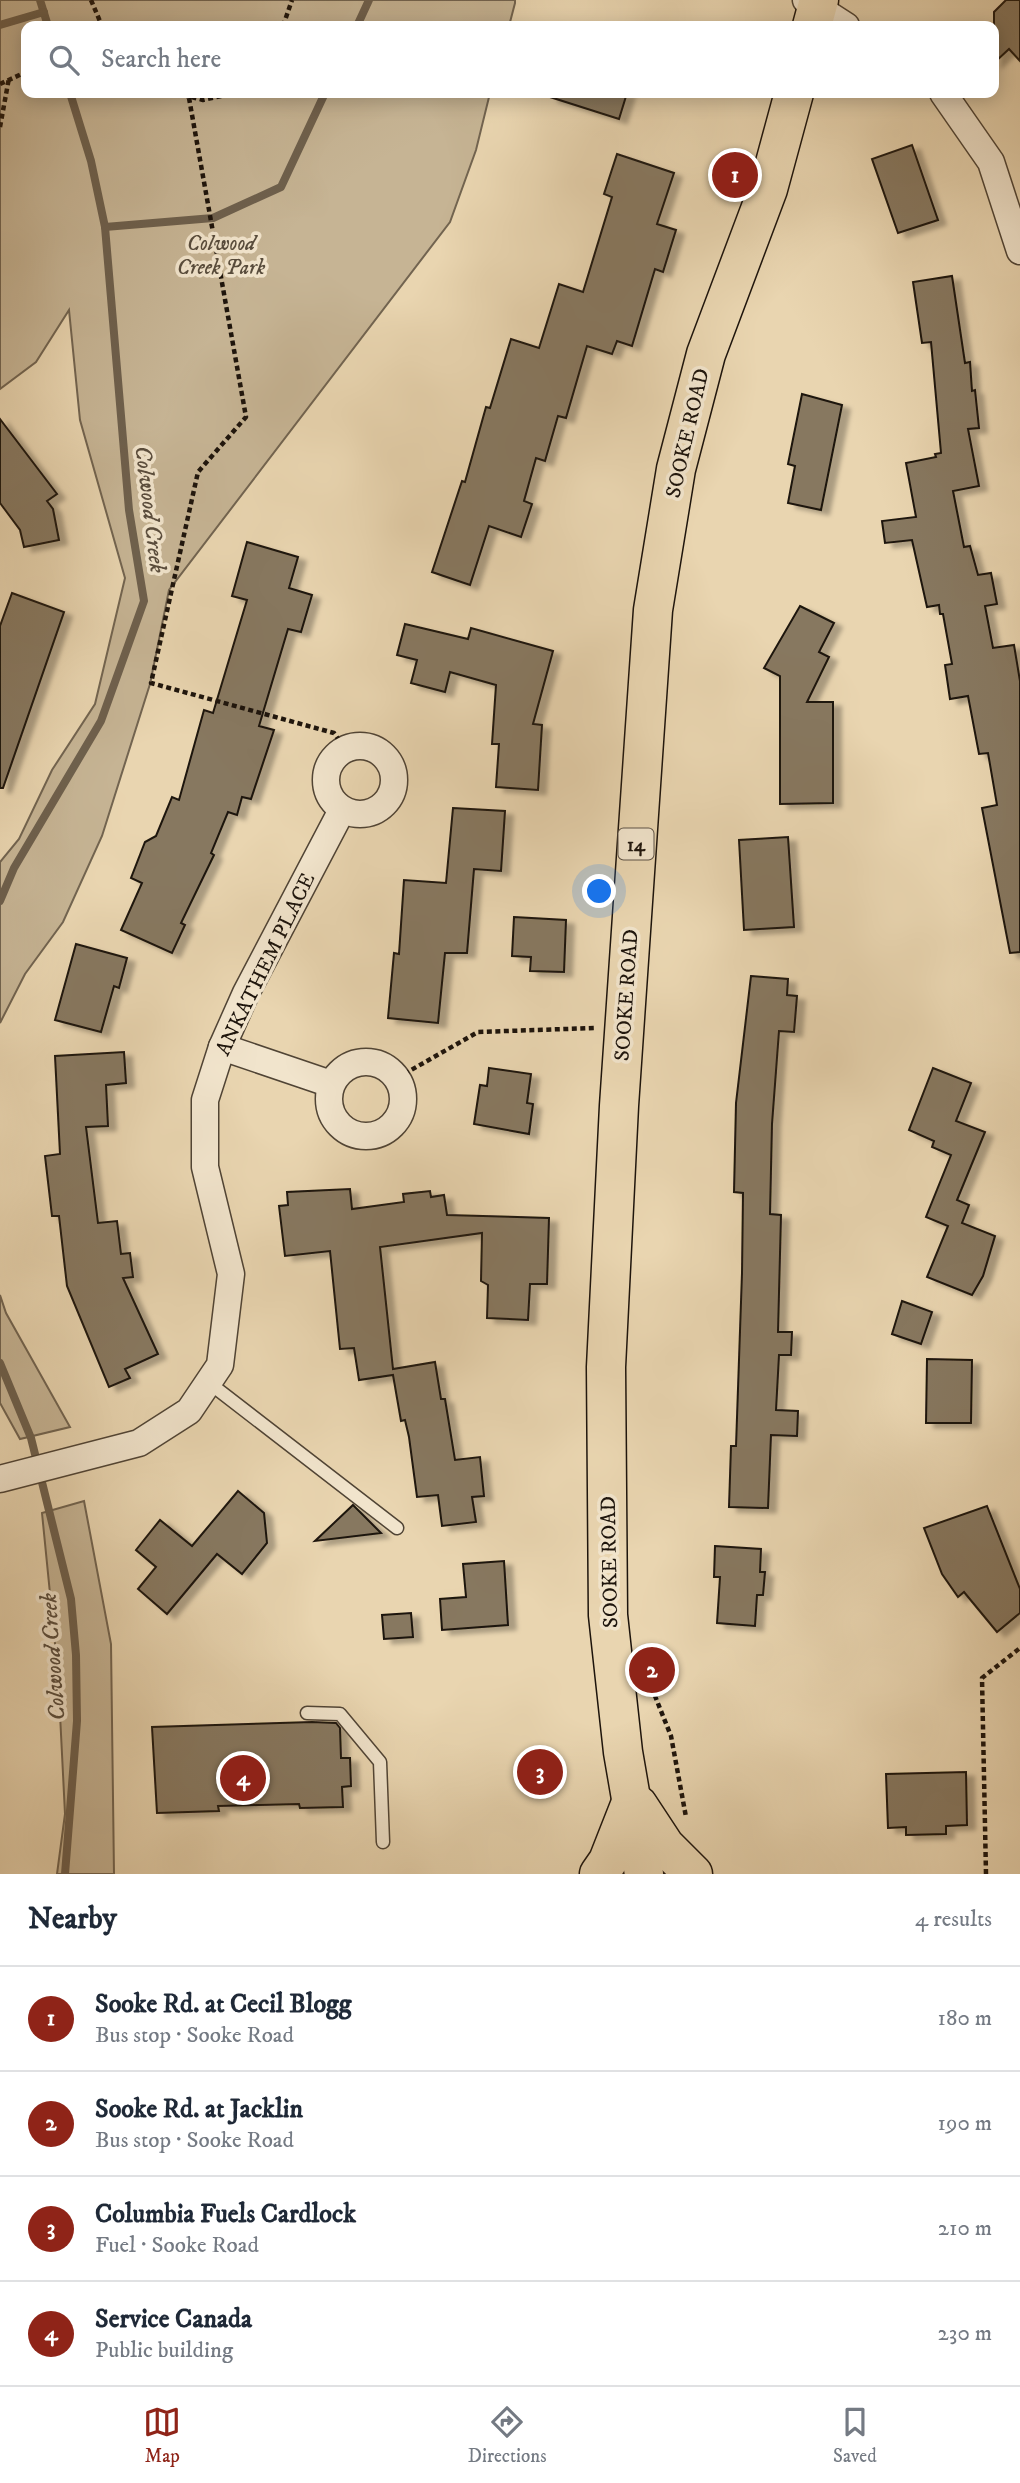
<!DOCTYPE html>
<meta charset="utf-8">
<style>
body{margin:0;font-family:"IM FELL DW Pica",serif;background:#f2f2f3;color:#1f2937}
.you{position:absolute;left:600px;top:892px;width:24px;height:24px;margin:-18px;border:5px solid #fff;border-radius:50%;background:#1a73e8;box-shadow:0 0 0 10px #1a73e833}
.badge{display:grid;place-items:center;width:46px;height:46px;border-radius:50%;background:#8f2418;color:#fff;font-size:23px;font-weight:700}
.pin{position:absolute;translate:-50% -50%;border:4px solid #fff;box-shadow:0 2px 7px #0006}
.list{margin:0;padding:0;list-style:none}
h2{display:flex;justify-content:space-between;align-items:center;height:91px;margin:0;padding:0 28px;font-size:30px}
h2 small{font-size:23px;font-weight:400;color:#747a83}
.list li{display:grid;grid-template-columns:46px 1fr auto;gap:21px;align-items:center;box-sizing:border-box;height:105px;padding:0 28px;border-top:2px solid #e0e1e3}
.list b{display:block;font-size:26px;white-space:nowrap}
.list p{margin:0;font-size:23px;white-space:nowrap;color:#747a83}
.list em{font-size:23px;font-style:normal;color:#747a83}
.icon{flex:none;width:38px;height:38px;fill:none;stroke:currentColor;stroke-width:2;stroke-linecap:round;stroke-linejoin:round}
.map{position:relative;flex:none;width:1020px;height:1874px;overflow:hidden}
.search{position:absolute;background:#fff;box-shadow:0 4px 18px #0003;left:21px;right:21px;top:21px;height:77px;display:flex;align-items:center;gap:18px;box-sizing:border-box;padding:0 24px;border-radius:14px;color:#747a83;font-size:26px}
.sheet{height:511px;background:#fff}
nav{display:flex;justify-content:space-around;align-items:center;box-sizing:border-box;height:98px;border-top:2px solid #e0e1e3;background:#fff;font-size:19px;color:#747a83}
nav a{display:grid;justify-items:center;gap:4px}
nav .on{color:#8f2418}
.map>svg:first-child{display:block}
.green{fill:#c6b494;stroke:#726450;stroke-width:2}
.lines{fill:none;stroke-linecap:round;stroke-linejoin:round}
.stream{stroke:#6e604d;stroke-width:8}
.building{fill:#877861;stroke:#1d140c;stroke-width:2;filter:url(#shadow)}
.service-casing{stroke:#504435;stroke-width:15}
.minor-casing{stroke:#504435;stroke-width:29}
.primary-casing{stroke:#1d140c;stroke-width:41}
.path{stroke:#1d140c;stroke-width:4.5;stroke-dasharray:5 3.5;stroke-linecap:butt}
.service{stroke:#f1e4cc;stroke-width:12}
.minor{stroke:#f1e4cc;stroke-width:26}
.primary{stroke:#e9d5b0;stroke-width:38}
.labels{text-anchor:middle;stroke-width:7;stroke-linejoin:round;paint-order:stroke}
.shield{fill:#f1e4cc;stroke:#5d5246;stroke-width:2}
.shield-label{font-size:19px;font-weight:bold;fill:#1d140c}
.park-label{font-size:21px;font-style:italic;fill:#584c3c;stroke:#f1e4cc}
.street-label{font-size:21px;fill:#1d140c;stroke:#f1e4cc}
.water-label{font-size:23px;font-style:italic;fill:#5a4d3d;stroke:#f1e4cc}
</style>
<div class="map">
<svg width="1020" height="1874" viewBox="0 0 1020 1874">
<defs>
<filter id="shadow"><feDropShadow dx="8" dy="4.5" stdDeviation="2" flood-color="#0004"/></filter>
</defs>
<rect width="100%" height="100%" fill="#e9d5b0"/>
<filter id="stains"><feTurbulence type="fractalNoise" baseFrequency=".00286" numOctaves="4"/><feColorMatrix values="0 0 0 0 .2 0 0 0 0 .09 0 0 0 0 .02 0 0 0 .5 -.17"/></filter>
<radialGradient id="worn" r=".72"><stop offset=".6" stop-color="#630" stop-opacity="0"/><stop offset="1" stop-color="#630" stop-opacity=".3"/></radialGradient>
<g class="green">
<polygon points="0,0 515,0 515,3 509,26 26,26 26,93 490,93 476,150 450,222 169,590 150,684 102,836 63,922 25,974 0,1023 0,862 19,839 52,770 95,704 125,578 80,420 69,310 36,362 0,389"/>
<polygon points="0,1295 6,1313 70,1427 20,1439 0,1403"/>
<polygon points="84,1501 111,1644 114,1874 57,1874 65,1814 58,1674 42,1513"/>
</g>
<g class="lines">
<g class="stream">
<polyline points="40,0 48,26"/>
<polyline points="0,25 44,12"/>
<polyline points="357,26 369,0"/>
<polyline points="105,227 213,218 281,187 325,93"/>
<polyline points="0,901 14,868 101,721 144,601 129,510 105,227 91,161 70,93"/>
<polyline points="0,1363 31,1438 71,1599 76,1655 77,1721 65,1874"/>
</g>
</g>
<g class="building">
<polygon points="1006,0 1020,0 1020,61 1009,49 994,63 994,12"/>
<polygon points="551,93 627,93 619,119 550,97"/>
<polygon points="912,145 938,220 898,233 872,159"/>
<polygon points="617,154 674,173 657,224 676,230 663,272 655,269 632,346 617,341 612,354 587,346 566,418 558,416 545,461 536,458 524,501 532,504 521,537 489,526 470,585 432,572 462,481 465,482 486,407 490,408 511,339 539,348 559,284 583,292 612,197 604,194"/>
<polygon points="952,276 965,363 970,362 972,391 975,390 979,428 968,429 979,486 953,491 964,547 970,546 978,575 991,573 997,604 985,606 993,648 1014,645 1020,681 1020,952 1010,953 982,808 997,805 988,753 979,754 968,696 950,699 945,665 952,664 943,614 940,614 939,605 927,607 912,540 885,543 882,521 916,517 906,463 936,457 935,454 941,453 931,342 922,343 913,282"/>
<polygon points="802,394 842,405 821,510 788,503 795,466 788,464"/>
<polygon points="0,419 57,494 47,501 53,509 59,540 24,547 20,530 0,503"/>
<polygon points="247,542 298,557 289,588 312,595 301,632 288,629 259,726 274,730 251,799 242,797 237,815 228,812 211,853 214,855 181,923 185,925 172,953 121,930 142,883 131,878 145,842 156,836 172,797 179,800 204,710 213,713 247,600 232,596"/>
<polygon points="12,593 64,612 3,788 0,788 0,626"/>
<polygon points="800,606 834,623 819,652 829,657 807,702 833,702 833,803 780,804 780,676 764,668"/>
<polygon points="405,624 468,639 471,628 553,651 533,724 542,725 538,790 496,787 499,744 492,744 496,685 450,672 445,692 411,683 417,660 397,655"/>
<polygon points="453,808 505,811 501,871 474,869 467,953 445,953 438,1023 388,1018 394,953 399,954 404,880 446,883"/>
<polygon points="788,837 794,927 744,930 739,840"/>
<polygon points="514,917 566,920 564,972 530,971 531,957 512,956"/>
<polygon points="76,944 127,958 119,988 114,986 101,1032 55,1020"/>
<polygon points="751,976 788,979 787,995 797,996 794,1032 779,1031 772,1124 770,1214 781,1215 778,1332 792,1332 791,1355 779,1355 776,1410 798,1411 797,1436 771,1435 768,1508 729,1507 731,1446 736,1446 742,1273 743,1193 734,1192 736,1103"/>
<polygon points="124,1052 126,1083 106,1085 108,1126 86,1127 98,1223 117,1221 121,1254 130,1253 133,1277 123,1278 158,1354 125,1369 130,1378 109,1387 67,1286 59,1216 52,1216 45,1156 60,1154 55,1056"/>
<polygon points="489,1068 531,1074 527,1103 533,1104 529,1134 474,1124 480,1085 487,1086"/>
<polygon points="933,1068 971,1083 956,1121 985,1132 957,1200 969,1205 962,1223 995,1236 983,1276 972,1295 927,1277 948,1226 926,1217 951,1155 932,1147 934,1141 909,1130"/>
<polygon points="350,1189 352,1209 404,1202 403,1194 430,1191 431,1197 444,1195 447,1215 549,1218 547,1284 530,1284 528,1320 487,1318 488,1285 481,1281 482,1233 380,1247 393,1369 435,1362 441,1399 445,1399 455,1460 480,1457 484,1496 472,1497 476,1522 442,1526 438,1495 417,1497 409,1437 405,1420 401,1421 393,1375 359,1380 354,1348 340,1349 330,1251 285,1256 279,1206 288,1205 287,1192"/>
<polygon points="902,1301 932,1312 921,1344 892,1334"/>
<polygon points="927,1359 972,1360 971,1423 926,1423"/>
<polygon points="238,1491 264,1513 267,1543 242,1574 217,1554 167,1614 138,1589 156,1567 136,1550 160,1520 192,1546"/>
<polygon points="353,1505 381,1533 315,1541"/>
<polygon points="987,1506 1020,1589 1020,1613 997,1632 964,1592 958,1597 942,1574 924,1528"/>
<polygon points="715,1546 761,1549 760,1572 765,1572 763,1595 757,1595 755,1626 717,1623 720,1577 714,1577"/>
<polygon points="504,1561 508,1625 442,1630 440,1599 466,1597 463,1564"/>
<polygon points="411,1613 413,1637 384,1639 382,1615"/>
<polygon points="312,1722 336,1723 340,1728 341,1758 350,1758 351,1786 342,1787 343,1807 300,1808 299,1804 218,1806 219,1811 157,1813 152,1727"/>
<polygon points="966,1772 967,1825 946,1826 946,1834 906,1835 906,1827 888,1828 886,1774"/>
</g>
<g class="lines">
<defs>
<g id="service">
<polyline points="208,1382 397,1528"/>
<polyline points="307,1713 340,1714 380,1762 383,1842"/>
</g>
<g id="minor">
<polyline points="806,0 846,26"/>
<polyline points="943,93 991,162 1020,251"/>
<circle cx="360" cy="780" r="34"/>
<polyline points="222,1047 331,1084"/>
<circle cx="366" cy="1099" r="37"/>
<polyline points="0,1479 139,1443 189,1411 220,1365 231,1274 205,1167 205,1100 222,1047 246,993 342,810"/>
</g>
<g id="primary">
<polyline points="812,26 819,0"/>
<polyline points="638,1805 665,1846 693,1874"/>
<polyline points="599,1874 608,1861 632,1800"/>
<polyline points="644,1874 623,1752 608,1615 606,1367 619,1106 653,610 676,469 706,354 768,189 794,93"/>
</g>
</defs>
<use href="#service" class="service-casing"/>
<use href="#minor" class="minor-casing"/>
<use href="#primary" class="primary-casing"/>
<g class="path">
<polyline points="91,0 102,26"/>
<polyline points="283,26 292,0"/>
<polyline points="0,84 26,72"/>
<polyline points="175,93 203,100 235,93"/>
<polyline points="189,98 246,417 198,472 151,683 334,733 345,749"/>
<polyline points="0,127 9,78"/>
<polyline points="397,1078 478,1032 594,1028"/>
<polyline points="652,1670 655,1696 671,1736 686,1817"/>
<polyline points="986,1874 982,1678 1020,1648"/>
</g>
<use href="#service" class="service"/>
<use href="#minor" class="minor"/>
<use href="#primary" class="primary"/>
</g>
<g class="labels">
<rect class="shield" x="618.5" y="828.5" width="35" height="31" rx="5"/>
<g class="shield-label">
<text x="636" y="851">14</text>
</g>
<g class="park-label">
<text x="221" y="250">Colwood<tspan x="221" dy="24">Creek Park</tspan></text>
</g>
<g class="street-label">
<text transform="translate(687 433) rotate(-77)" y="7">SOOKE ROAD</text>
<text transform="translate(265 964) rotate(-64)" y="7">ANKATHEM PLACE</text>
<text transform="translate(626 995) rotate(-86)" y="7">SOOKE ROAD</text>
<text transform="translate(609 1562) rotate(-91)" y="7">SOOKE ROAD</text>
</g>
<g class="water-label">
<text transform="translate(151 509) rotate(83)" y="8">Colwood Creek</text>
<text transform="translate(52 1657) rotate(-94)" y="8">Colwood Creek</text>
</g>
</g>
<rect width="100%" height="100%" filter="url(#stains)"/>
<rect width="100%" height="100%" fill="url(#worn)"/>
</svg>
<div class="you"></div>
<div class="pin badge" style="left:735px;top:175px">1</div>
<div class="pin badge" style="left:652px;top:1670px">2</div>
<div class="pin badge" style="left:540px;top:1772px">3</div>
<div class="pin badge" style="left:243px;top:1778px">4</div>
<div class="search"><svg class="icon" aria-label="search" viewBox="0 0 24 24"><circle cx="10" cy="10" r="6"/><path d="M15 15l6 6"/></svg>Search here</div>
</div>
<section class="sheet">
<h2>Nearby<small>4 results</small></h2>
<ul class="list">
<li><span class="badge">1</span><div><b>Sooke Rd. at Cecil Blogg</b><p>Bus stop · Sooke Road</p></div><em>180 m</em></li>
<li><span class="badge">2</span><div><b>Sooke Rd. at Jacklin</b><p>Bus stop · Sooke Road</p></div><em>190 m</em></li>
<li><span class="badge">3</span><div><b>Columbia Fuels Cardlock</b><p>Fuel · Sooke Road</p></div><em>210 m</em></li>
<li><span class="badge">4</span><div><b>Service Canada</b><p>Public building</p></div><em>230 m</em></li>
</ul>
</section>
<nav>
<a class="on"><svg class="icon" aria-label="map" viewBox="0 0 24 24"><path d="M3 6l6-2 6 2 6-2v14l-6 2-6-2-6 2zM9 4v14M15 6v14"/></svg>Map</a>
<a><svg class="icon" aria-label="directions" viewBox="0 0 24 24"><path d="M12 3l9 9-9 9-9-9zM9 14v-3h6M13 9l2 2-2 2"/></svg>Directions</a>
<a><svg class="icon" aria-label="saved" viewBox="0 0 24 24"><path d="M7 4h10v16l-5-4-5 4z"/></svg>Saved</a>
</nav>
